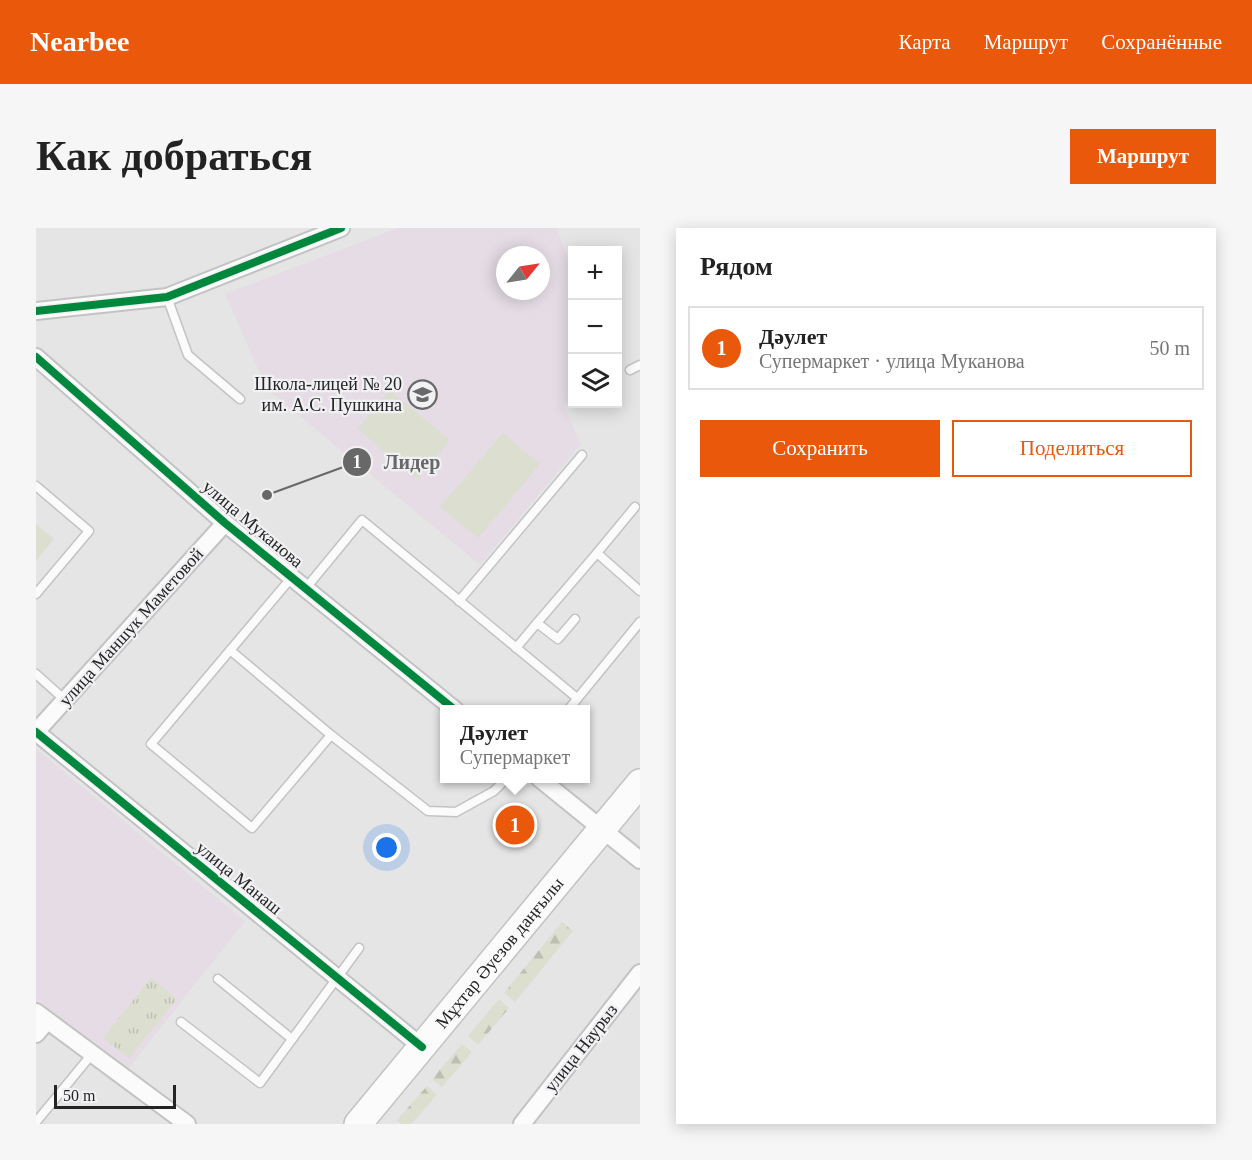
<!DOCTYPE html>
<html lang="ru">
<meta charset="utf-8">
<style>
body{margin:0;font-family:"Times New Roman",serif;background:#f6f6f6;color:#222}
.controls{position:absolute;right:18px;top:18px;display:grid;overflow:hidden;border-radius:0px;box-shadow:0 3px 15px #0003}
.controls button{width:54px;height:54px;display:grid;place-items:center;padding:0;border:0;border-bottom:2px solid #e0e0e0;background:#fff;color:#222;font:30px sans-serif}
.compass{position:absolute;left:460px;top:18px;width:54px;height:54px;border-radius:50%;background:#fff;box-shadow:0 3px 15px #0003;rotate:60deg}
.scale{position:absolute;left:18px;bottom:15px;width:122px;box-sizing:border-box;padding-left:6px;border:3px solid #242425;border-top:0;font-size:16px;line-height:21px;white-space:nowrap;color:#242425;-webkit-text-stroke:4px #f1f1f4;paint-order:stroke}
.you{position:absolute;left:351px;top:620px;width:21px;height:21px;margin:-15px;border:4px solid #fff;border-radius:50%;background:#1a73e8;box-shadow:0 0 0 9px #1a73e833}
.badge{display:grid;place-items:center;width:39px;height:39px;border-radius:50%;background:#ea580c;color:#fff;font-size:20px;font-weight:700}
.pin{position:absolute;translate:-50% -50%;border:3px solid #fff;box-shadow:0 2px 6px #0006}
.popup{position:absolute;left:404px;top:477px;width:150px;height:78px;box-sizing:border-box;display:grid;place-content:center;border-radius:0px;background:#fff;filter:drop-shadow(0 2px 4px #0005);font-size:20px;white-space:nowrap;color:#767676}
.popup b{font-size:22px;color:#222}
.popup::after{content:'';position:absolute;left:50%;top:100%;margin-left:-12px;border:12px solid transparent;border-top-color:#fff}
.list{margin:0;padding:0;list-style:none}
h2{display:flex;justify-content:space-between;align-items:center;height:78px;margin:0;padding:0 24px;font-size:26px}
h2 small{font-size:20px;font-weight:400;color:#767676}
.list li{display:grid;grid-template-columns:39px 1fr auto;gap:18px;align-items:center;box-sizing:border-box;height:84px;margin:0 12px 12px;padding:0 12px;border:2px solid #e0e0e0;border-radius:0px}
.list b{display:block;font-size:22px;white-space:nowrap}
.list p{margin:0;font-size:20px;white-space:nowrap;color:#767676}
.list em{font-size:20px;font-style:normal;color:#767676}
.actions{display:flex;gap:12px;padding:18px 24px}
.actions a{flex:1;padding:14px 0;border:2px solid #ea580c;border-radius:0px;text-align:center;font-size:21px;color:#ea580c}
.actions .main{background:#ea580c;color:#fff}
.icon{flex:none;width:33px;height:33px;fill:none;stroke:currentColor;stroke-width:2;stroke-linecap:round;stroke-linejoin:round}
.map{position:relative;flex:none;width:604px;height:896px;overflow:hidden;border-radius:0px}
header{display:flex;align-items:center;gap:36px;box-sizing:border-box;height:84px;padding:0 30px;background:#ea580c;color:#fff}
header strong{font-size:28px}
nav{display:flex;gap:33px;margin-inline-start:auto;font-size:21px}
.intro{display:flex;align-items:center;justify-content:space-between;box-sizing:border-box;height:144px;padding:0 36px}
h1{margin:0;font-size:42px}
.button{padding:15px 27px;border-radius:0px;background:#ea580c;color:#fff;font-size:21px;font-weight:700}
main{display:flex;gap:36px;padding:0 36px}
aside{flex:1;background:#fff;border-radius:0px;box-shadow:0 3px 15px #0003}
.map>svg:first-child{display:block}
.education{fill:#e5dce5;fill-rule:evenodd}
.green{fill:#dcdfcf}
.forest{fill:url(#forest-firs)}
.park{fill:url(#park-tufts)}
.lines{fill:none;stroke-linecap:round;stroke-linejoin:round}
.service-casing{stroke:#c3c3c3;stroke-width:11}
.minor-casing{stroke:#c3c3c3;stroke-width:20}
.primary-casing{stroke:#c3c3c3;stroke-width:30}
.service{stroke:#fbfbfb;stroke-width:8}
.minor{stroke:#fbfbfb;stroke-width:16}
.primary{stroke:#fbfbfb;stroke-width:27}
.cycleway-casing{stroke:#f1f1f4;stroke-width:11}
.cycleway{stroke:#00873e;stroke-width:8}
.labels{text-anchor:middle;stroke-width:4.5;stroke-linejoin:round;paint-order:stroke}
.poi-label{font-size:18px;fill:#242425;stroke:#f1f1f4;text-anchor:end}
.street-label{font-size:18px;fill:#242425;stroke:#f1f1f4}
.leader{fill:none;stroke:#686868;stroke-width:2}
.callout-dot{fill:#686868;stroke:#f1f1f4;stroke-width:2}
.mark-label{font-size:18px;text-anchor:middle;font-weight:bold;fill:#fff}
.callout-label{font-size:20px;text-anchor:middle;font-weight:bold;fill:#686868;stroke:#f1f1f4;stroke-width:4.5;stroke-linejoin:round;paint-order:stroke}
</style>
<header>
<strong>Nearbee</strong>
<nav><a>Карта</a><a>Маршрут</a><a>Сохранённые</a></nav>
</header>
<div class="intro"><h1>Как добраться</h1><a class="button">Маршрут</a></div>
<main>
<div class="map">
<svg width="604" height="896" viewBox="0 0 604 896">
<defs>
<pattern id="forest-firs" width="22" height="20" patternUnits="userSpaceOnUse" patternTransform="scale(1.5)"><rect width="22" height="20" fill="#dcdfcf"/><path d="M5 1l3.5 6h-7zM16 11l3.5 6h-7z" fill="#bdbfb2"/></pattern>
<pattern id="park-tufts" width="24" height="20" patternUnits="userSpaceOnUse" patternTransform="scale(1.5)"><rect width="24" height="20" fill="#dcdfcf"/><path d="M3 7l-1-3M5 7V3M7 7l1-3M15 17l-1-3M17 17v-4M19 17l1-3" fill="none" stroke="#bdbfb2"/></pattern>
</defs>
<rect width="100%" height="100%" fill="#e5e5e5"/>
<g class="education">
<path d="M362 0H520L536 41V171L527 177 545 216 444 337 231 161 189 66ZM469 27H505V63H469Z"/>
<polygon points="0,521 209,693 87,847 0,776"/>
</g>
<g class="green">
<polygon points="353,162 414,212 382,251 322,201"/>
<polygon points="467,205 504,236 442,310 404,279"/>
<polygon points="0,296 18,311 0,333"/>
</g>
<g class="forest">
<polygon points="526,694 537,703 479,774 468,765"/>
<polygon points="463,771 473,780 442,817 432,808"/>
<polygon points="426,816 436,824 406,859 396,851"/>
<polygon points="391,858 401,867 375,896 365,896 361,892"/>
</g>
<polygon class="park" points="115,750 141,771 93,830 67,810"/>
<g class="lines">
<defs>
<g id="service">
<polyline points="131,69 152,127 204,171"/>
<polyline points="594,142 604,137"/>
<polyline points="0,258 53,303 0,366"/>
<polyline points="561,325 599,279"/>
<polyline points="270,360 326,292 541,470"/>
<polyline points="423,373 546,227"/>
<polyline points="539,391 522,411 501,395 561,325 604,363"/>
<polyline points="480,420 501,395"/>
<polyline points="194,422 295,507 216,600 115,516 256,349"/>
<polyline points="0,446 29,472"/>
<polyline points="532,482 604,394"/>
<polyline points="295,507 392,583 420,584 458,563 471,550"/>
<polyline points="182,751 256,811"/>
<polyline points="145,794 224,855 323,720"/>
<polyline points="0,894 56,826"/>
</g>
<g id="minor">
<polyline points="0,83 131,69 305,0"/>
<polyline points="0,129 189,295 419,482"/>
<polyline points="0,504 386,819"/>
<polyline points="0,504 189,295"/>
<polyline points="503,550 604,632"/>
<polyline points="0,784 151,896"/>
<polyline points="0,806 11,793"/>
<polyline points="486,896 604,745"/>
</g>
<g id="primary">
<path id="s1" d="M322 896 604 555"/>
</g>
</defs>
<use href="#service" class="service-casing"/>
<use href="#minor" class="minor-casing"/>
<use href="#primary" class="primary-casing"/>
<use href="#service" class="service"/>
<use href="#minor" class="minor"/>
<use href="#primary" class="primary"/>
<defs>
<g id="cycleway">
<polyline points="0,83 131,69 305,0"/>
<polyline points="0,129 189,295 419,482"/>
<polyline points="0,504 386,819"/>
</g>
</defs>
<use href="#cycleway" class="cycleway-casing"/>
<use href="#cycleway" class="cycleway"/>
</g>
<defs>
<symbol id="school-ring" viewBox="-11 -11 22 22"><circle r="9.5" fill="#f1f1f4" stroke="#686868" stroke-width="1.5"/><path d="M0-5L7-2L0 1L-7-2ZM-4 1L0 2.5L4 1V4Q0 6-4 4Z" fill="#686868"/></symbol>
</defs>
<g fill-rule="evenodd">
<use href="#school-ring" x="370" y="150" width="33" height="33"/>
</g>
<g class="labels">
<g class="poi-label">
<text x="366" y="162">Школа-лицей № 20<tspan x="366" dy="21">им. А.С. Пушкина</tspan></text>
</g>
<g class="street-label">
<text transform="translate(217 296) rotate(40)" y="6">улица Муканова</text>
<text transform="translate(95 399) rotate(-48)" y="6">улица Маншук Маметовой</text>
<text transform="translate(203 650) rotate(39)" y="6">улица Манаш</text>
<text dy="6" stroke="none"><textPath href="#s1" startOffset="222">Мұхтар Әуезов даңғылы</textPath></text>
<text transform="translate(545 820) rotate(-52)" y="6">улица Наурыз</text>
</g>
</g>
<path class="leader" d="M231 267L321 234"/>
<g class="callout-dot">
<circle cx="231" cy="267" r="6"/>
<circle cx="321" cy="234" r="15"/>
</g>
<g class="mark-label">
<text x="321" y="240">1</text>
</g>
<g class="callout-label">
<text x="376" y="241">Лидер</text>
</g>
</svg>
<div class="controls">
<button>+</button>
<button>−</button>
<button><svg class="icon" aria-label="layers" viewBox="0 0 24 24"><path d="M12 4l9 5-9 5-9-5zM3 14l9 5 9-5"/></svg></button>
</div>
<svg class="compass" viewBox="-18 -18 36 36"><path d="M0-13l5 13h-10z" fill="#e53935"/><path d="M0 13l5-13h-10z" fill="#767676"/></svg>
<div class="scale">50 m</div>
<div class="you"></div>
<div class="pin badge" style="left:479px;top:597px">1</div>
<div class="popup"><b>Дәулет</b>Супермаркет</div>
</div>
<aside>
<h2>Рядом<small></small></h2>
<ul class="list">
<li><span class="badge">1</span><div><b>Дәулет</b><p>Супермаркет · улица Муканова</p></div><em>50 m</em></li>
</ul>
<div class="actions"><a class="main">Сохранить</a><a>Поделиться</a></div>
</aside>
</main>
